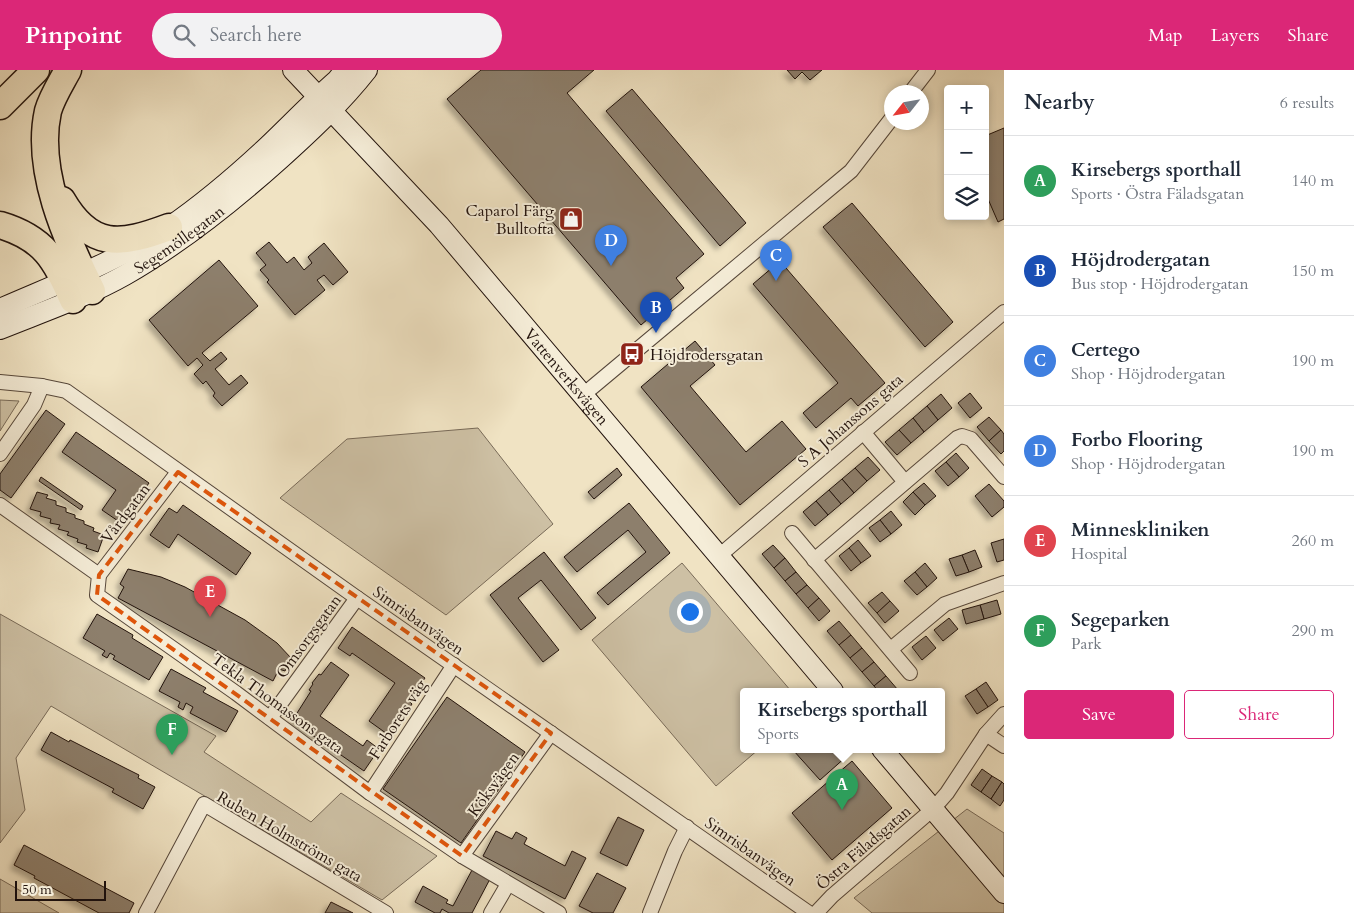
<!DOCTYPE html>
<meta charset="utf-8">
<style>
body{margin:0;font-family:Cardo,serif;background:#f2f2f3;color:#1f2937}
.controls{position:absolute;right:15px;top:15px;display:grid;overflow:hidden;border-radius:5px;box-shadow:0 2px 8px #0003}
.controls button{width:45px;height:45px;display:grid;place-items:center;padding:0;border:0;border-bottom:1px solid #e0e1e3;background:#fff;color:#1f2937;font:25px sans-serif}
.compass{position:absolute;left:884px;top:15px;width:45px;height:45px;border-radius:50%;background:#fff;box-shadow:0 2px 8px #0003;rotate:239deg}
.scale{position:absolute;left:15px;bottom:12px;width:91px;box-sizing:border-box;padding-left:5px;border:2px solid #22130d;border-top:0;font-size:14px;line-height:18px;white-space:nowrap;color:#22130d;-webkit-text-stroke:4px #f5edd8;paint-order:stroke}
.you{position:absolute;left:689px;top:541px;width:18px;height:18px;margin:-12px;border:4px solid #fff;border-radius:50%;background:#1a73e8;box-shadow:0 0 0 8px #1a73e833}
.badge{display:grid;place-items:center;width:32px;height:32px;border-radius:50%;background:#db2777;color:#fff;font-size:16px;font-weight:700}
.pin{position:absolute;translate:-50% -41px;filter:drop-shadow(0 1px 2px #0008)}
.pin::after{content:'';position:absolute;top:26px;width:18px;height:15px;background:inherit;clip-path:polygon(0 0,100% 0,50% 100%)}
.popup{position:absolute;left:740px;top:618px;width:205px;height:65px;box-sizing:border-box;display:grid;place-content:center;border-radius:5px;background:#fff;filter:drop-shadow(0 1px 4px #0005);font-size:16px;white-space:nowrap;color:#747a83}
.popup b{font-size:19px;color:#1f2937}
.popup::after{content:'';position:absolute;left:50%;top:100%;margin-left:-10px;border:10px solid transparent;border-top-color:#fff}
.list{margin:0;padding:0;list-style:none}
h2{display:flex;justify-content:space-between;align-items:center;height:65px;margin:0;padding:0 20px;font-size:21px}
h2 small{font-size:16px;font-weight:400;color:#747a83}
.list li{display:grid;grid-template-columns:32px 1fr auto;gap:15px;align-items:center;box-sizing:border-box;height:90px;padding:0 20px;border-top:1px solid #e0e1e3}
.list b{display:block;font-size:19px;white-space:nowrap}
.list p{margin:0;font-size:16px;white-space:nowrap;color:#747a83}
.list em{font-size:16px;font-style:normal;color:#747a83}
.actions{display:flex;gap:10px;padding:15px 20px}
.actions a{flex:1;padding:11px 0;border:1px solid #db2777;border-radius:5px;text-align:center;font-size:18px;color:#db2777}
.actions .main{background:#db2777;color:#fff}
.icon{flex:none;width:28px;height:28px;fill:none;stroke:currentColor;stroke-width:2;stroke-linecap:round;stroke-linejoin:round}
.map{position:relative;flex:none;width:1004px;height:843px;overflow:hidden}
header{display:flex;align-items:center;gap:30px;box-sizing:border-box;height:70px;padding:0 25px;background:#db2777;color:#fff}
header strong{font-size:24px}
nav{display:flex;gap:28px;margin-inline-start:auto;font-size:18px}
.search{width:350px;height:45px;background:#f2f2f3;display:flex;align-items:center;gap:12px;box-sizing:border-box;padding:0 18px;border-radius:28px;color:#747a83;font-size:19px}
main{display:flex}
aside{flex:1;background:#fff}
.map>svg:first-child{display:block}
.green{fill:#cdc0a4;stroke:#786a58}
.building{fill:#8d7f6c;stroke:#22130d;filter:url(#shadow)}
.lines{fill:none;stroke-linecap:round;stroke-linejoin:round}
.street-casing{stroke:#56473a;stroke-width:16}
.secondary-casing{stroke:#22130d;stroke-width:22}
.highway-casing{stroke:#22130d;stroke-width:29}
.street{stroke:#f5edd8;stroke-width:14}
.secondary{stroke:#f5edd8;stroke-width:20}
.highway{stroke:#f0e3c3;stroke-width:26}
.marked{fill:none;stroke:#de560c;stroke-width:4;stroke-dasharray:10 6;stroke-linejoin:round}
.labels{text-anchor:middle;stroke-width:4;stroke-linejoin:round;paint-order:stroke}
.poi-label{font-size:16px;fill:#22130d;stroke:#f5edd8;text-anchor:end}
.street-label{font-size:16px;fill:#22130d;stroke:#f5edd8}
</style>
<header>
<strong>Pinpoint</strong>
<div class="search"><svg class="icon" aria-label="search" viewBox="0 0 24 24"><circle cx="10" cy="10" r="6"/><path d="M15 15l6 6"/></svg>Search here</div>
<nav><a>Map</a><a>Layers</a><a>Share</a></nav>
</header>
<main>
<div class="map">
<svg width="1004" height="843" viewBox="0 0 1004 843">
<defs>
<filter id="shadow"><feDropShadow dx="-4" dy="4" stdDeviation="2.5" flood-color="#0004"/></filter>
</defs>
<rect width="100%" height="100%" fill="#f0e3c3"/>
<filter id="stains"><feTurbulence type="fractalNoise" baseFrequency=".004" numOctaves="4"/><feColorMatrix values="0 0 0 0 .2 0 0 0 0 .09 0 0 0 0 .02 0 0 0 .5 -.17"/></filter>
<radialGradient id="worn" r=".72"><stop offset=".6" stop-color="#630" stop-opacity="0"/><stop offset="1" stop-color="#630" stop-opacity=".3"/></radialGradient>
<g class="green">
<polygon points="0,330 19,331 0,361"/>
<polygon points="478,358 553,454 446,545 280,428 347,369"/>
<polygon points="682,493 791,621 743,621 743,679 759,679 716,716 592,570"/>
<polygon points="0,544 216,666 204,682 311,752 341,723 437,786 382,830 51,636 16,688 25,740 0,773"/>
<polygon points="967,739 1004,763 1004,843 872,843 854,828"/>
<polygon points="0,809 59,843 0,843"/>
</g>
<g class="building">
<polygon points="481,0 594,0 567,23 704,184 676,208 684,218 641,255 447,29"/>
<polygon points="787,0 822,0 810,10 802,2 795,9"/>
<polygon points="632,19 746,153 720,176 606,41"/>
<polygon points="1004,58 1004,149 998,152 985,122 985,66"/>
<polygon points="852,133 953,252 925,277 823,157"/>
<polygon points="269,172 287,193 294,187 304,200 312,193 308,187 324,173 348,202 333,215 324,205 317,210 325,220 295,245 267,212 269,210 260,200 266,195 256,183"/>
<polygon points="219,190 258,236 202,283 210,291 221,282 227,289 215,299 229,315 241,305 248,313 222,336 213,326 215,323 206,311 203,314 194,304 203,295 197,288 188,296 149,250"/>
<polygon points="780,191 885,313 858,336 851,328 816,358 803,343 838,313 753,214"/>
<polygon points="695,271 715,295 690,316 746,382 782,351 806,379 740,435 641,317"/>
<polygon points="970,323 982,338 970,348 958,333"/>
<polygon points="941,324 952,338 938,350 927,336"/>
<polygon points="927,336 938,350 924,362 913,348"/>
<polygon points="46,340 65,354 11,428 0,420 0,404"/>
<polygon points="989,347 1001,360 989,371 977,357"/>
<polygon points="913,348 924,362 911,373 899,360"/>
<polygon points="899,360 911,373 897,385 885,372"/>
<polygon points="1001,360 1004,364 1004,381 1001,384 989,371"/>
<polygon points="76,362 149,413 121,453 102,440 116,420 62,382"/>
<polygon points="956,383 969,398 959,407 946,392"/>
<polygon points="868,387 880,400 867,411 855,398"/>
<polygon points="946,392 959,407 948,416 935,401"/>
<polygon points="617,398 622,405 594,429 588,422"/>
<polygon points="855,398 867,411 854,423 842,409"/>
<polygon points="41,407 83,436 81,440 39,411"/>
<polygon points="842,409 854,423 841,434 829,420"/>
<polygon points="924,413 936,426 925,435 913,422"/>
<polygon points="989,414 1004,431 1004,437 992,447 975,426"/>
<polygon points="829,420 841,434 828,445 816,431"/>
<polygon points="37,422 48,425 46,428 56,431 56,435 66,438 66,442 75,445 75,448 84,451 84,454 94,458 93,461 104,465 98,482 86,478 87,475 77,472 78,469 67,465 69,462 58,459 60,455 50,453 51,449 40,446 41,442 30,439"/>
<polygon points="913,422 925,435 915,445 903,432"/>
<polygon points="816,431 828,445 815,456 803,442"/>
<polygon points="629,433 670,483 608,535 597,523 646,482 628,460 577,502 564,487"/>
<polygon points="183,435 251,483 236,505 178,464 169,478 150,465 169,438 177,443"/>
<polygon points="891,441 902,455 891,464 880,450"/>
<polygon points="880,450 891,464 880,472 869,458"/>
<polygon points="1004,469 1004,490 997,492 991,473"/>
<polygon points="858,470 871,486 861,493 849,478"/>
<polygon points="773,475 785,488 774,498 762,484"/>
<polygon points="849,478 861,493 851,501 839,486"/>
<polygon points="975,480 982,497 969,502 962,485"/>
<polygon points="544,482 596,548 581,560 541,510 518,528 559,580 543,592 490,525"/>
<polygon points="962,485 969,502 956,506 949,489"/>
<polygon points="785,488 796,502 785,511 774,498"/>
<polygon points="925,493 937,508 927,517 915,502"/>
<polygon points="128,499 161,507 185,517 245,550 277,573 291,588 285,601 279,599 273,611 118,528 124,517 120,514"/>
<polygon points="796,502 807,515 796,524 785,511"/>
<polygon points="915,502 927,517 917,525 904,511"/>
<polygon points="807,515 819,528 808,538 796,524"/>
<polygon points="882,522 890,531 877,543 868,533"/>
<polygon points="819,528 830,541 819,551 808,538"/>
<polygon points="997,530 1001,544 984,549 980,535"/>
<polygon points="890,531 899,541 885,553 877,543"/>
<polygon points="980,535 984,549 966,554 962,540"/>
<polygon points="97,544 133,565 132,568 163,587 149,610 113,589 115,586 110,583 107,588 102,585 105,581 83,568"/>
<polygon points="949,548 958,559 943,571 934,560"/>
<polygon points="839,551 851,565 839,575 827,561"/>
<polygon points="352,557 425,608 409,631 412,634 390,666 369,651 395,613 352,583 350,586 338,578"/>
<polygon points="851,565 862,578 850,588 839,575"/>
<polygon points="926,566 936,578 922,590 912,577"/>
<polygon points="862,578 874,592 862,602 850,588"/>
<polygon points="331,592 349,605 320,646 363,676 367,670 379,679 364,701 292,651 311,621 309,620 313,614 312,613 319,604 321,605"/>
<polygon points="874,592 886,606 874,616 862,602"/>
<polygon points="171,599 206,618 203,622 238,641 226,662 190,643 193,637 186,633 183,640 178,637 180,632 159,621"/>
<polygon points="886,606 898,620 896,621 878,621 874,616"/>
<polygon points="986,612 998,630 988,637 976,619"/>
<polygon points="976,619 988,637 977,644 965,626"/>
<polygon points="447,627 525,682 461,773 383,719"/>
<polygon points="51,662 69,672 70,670 125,698 139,705 138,708 155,717 143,739 112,722 114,719 41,680"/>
<polygon points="795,679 841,679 847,686 820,710 793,680"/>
<polygon points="852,691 892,738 832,790 792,743"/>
<polygon points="982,699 992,706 981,722 971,715"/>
<polygon points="992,706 1002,712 991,729 981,722"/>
<polygon points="1002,712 1004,714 1004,730 1000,736 991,729"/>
<polygon points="618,747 644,760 627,796 600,783"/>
<polygon points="496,761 512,769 516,762 527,768 524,774 565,796 572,781 586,788 565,829 483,786"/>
<polygon points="24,775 134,833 129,843 99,843 34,808 35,806 14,795"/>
<polygon points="472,800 490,809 472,843 449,843 442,839 440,843 435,843 415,832 423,816 448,830 446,833 453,836"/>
<polygon points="597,803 626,818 613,843 593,843 579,836"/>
<polygon points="331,832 353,843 325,843"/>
</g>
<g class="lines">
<defs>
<g id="street">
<polyline points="911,22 928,0"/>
<polyline points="0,312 42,316 66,321 357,528 809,843"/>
<polyline points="583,325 851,101 892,48"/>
<polyline points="863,362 905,412"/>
<polyline points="0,384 34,335 42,316"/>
<polyline points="0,435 99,505 97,525 236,623 370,723 462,786 559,843"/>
<polyline points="792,463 910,603"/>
<polyline points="719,486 1004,242"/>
<polyline points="814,490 957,368 962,366 971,369 1004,407"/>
<polyline points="99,505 178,402"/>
<polyline points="891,579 945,534 1004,513"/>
<polyline points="270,648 357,528"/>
<polyline points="986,664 1004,676"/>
<polyline points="370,723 454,595"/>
<polyline points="462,786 551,663"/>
<polyline points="146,843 204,734 386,843"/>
<polyline points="491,843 508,814"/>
<polyline points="650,843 675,781 687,757"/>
<polyline points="816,843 832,826 933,739 947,723 986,664 1004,644"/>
</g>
<g id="secondary">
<path id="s1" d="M293 0 439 155 833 621"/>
<path d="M0 239C57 214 116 192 168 158 203 134 237 105 268 76 291 54 313 31 337 10L345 0"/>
<path id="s2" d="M0 259C42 242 86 227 125 205 181 173 232 132 280 89 311 61 341 33 367 0"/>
<polyline points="882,679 1004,823"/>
</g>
<g id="highway">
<path d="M68 0C61 13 52 27 48 41 35 100 66 169 92 221"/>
<polyline points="0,36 36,0"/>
<path d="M62 130C91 180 121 175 169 157"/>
<path d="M0 155C44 168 56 190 73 230"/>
</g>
</defs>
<use href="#street" class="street-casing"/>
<use href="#secondary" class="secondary-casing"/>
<use href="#highway" class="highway-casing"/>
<use href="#street" class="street"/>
<use href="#secondary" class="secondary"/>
<use href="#highway" class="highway"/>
</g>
<path class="marked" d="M178 402 551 663 462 786 97 525 99 505Z"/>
<defs>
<symbol id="shop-square" viewBox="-11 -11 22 22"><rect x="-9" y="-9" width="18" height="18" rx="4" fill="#8f2418" stroke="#f5edd8"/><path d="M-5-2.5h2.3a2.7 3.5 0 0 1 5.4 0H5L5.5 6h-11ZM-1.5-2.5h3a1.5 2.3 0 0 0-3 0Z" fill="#fff"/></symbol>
<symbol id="bus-square" viewBox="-11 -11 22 22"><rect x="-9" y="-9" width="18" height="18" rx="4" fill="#8f2418" stroke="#f5edd8"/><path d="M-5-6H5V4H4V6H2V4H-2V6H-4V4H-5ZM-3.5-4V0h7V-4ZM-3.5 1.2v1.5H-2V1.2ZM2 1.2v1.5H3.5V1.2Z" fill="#fff"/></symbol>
</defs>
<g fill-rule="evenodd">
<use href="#shop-square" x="557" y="135" width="28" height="28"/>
<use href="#bus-square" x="618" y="270" width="28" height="28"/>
</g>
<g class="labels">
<g class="poi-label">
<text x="554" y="146">Caparol Färg<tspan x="554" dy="18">Bulltofta</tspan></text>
<text x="650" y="290" text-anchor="start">Höjdrodersgatan</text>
</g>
<g class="street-label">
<text dy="6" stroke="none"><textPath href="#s2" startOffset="201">Segemöllegatan</textPath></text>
<text dy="6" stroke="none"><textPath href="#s1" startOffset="411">Vattenverksvägen</textPath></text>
<text transform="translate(850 350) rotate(-41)" y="6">S A Johanssons gata</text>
<text transform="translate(125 443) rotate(-53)" y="6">Vårdgatan</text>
<text transform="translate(419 550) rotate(35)" y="6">Simrisbanvägen</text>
<text transform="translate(308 566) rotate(-54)" y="6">Omsorgsgatan</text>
<text transform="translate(278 633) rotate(36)" y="6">Tekla Thomassons gata</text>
<text transform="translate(397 649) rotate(-57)" y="6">Farborets väg</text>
<text transform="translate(493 714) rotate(-54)" y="6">Köksvägen</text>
<text transform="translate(290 766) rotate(30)" y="6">Ruben Holmströms gata</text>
<text transform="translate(863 777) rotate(-41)" y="6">Östra Fäladsgatan</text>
<text transform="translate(751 781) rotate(35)" y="6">Simrisbanvägen</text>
</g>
</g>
<rect width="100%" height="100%" filter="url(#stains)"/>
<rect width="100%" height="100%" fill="url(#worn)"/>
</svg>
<div class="controls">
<button>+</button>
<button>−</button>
<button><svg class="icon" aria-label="layers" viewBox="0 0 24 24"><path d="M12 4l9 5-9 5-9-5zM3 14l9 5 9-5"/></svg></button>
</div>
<svg class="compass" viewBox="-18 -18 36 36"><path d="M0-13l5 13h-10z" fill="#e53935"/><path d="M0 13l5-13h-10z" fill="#747a83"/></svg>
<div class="scale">50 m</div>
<div class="you"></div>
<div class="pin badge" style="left:842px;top:740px;background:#2e9e5b">A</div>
<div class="popup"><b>Kirsebergs sporthall</b>Sports</div>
<div class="pin badge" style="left:656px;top:263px;background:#1a4fb4">B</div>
<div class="pin badge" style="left:776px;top:211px;background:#3f7fe0">C</div>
<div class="pin badge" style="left:611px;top:196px;background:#3f7fe0">D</div>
<div class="pin badge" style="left:210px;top:547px;background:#e0444e">E</div>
<div class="pin badge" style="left:172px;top:685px;background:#2e9e5b">F</div>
</div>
<aside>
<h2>Nearby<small>6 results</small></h2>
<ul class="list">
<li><span class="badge" style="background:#2e9e5b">A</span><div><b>Kirsebergs sporthall</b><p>Sports · Östra Fäladsgatan</p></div><em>140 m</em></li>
<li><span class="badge" style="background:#1a4fb4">B</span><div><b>Höjdrodergatan</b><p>Bus stop · Höjdrodergatan</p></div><em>150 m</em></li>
<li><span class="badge" style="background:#3f7fe0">C</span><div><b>Certego</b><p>Shop · Höjdrodergatan</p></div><em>190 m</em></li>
<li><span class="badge" style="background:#3f7fe0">D</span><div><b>Forbo Flooring</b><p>Shop · Höjdrodergatan</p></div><em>190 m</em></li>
<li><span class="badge" style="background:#e0444e">E</span><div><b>Minneskliniken</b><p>Hospital</p></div><em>260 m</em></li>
<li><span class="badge" style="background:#2e9e5b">F</span><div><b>Segeparken</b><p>Park</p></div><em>290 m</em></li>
</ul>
<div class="actions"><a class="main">Save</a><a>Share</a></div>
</aside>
</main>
